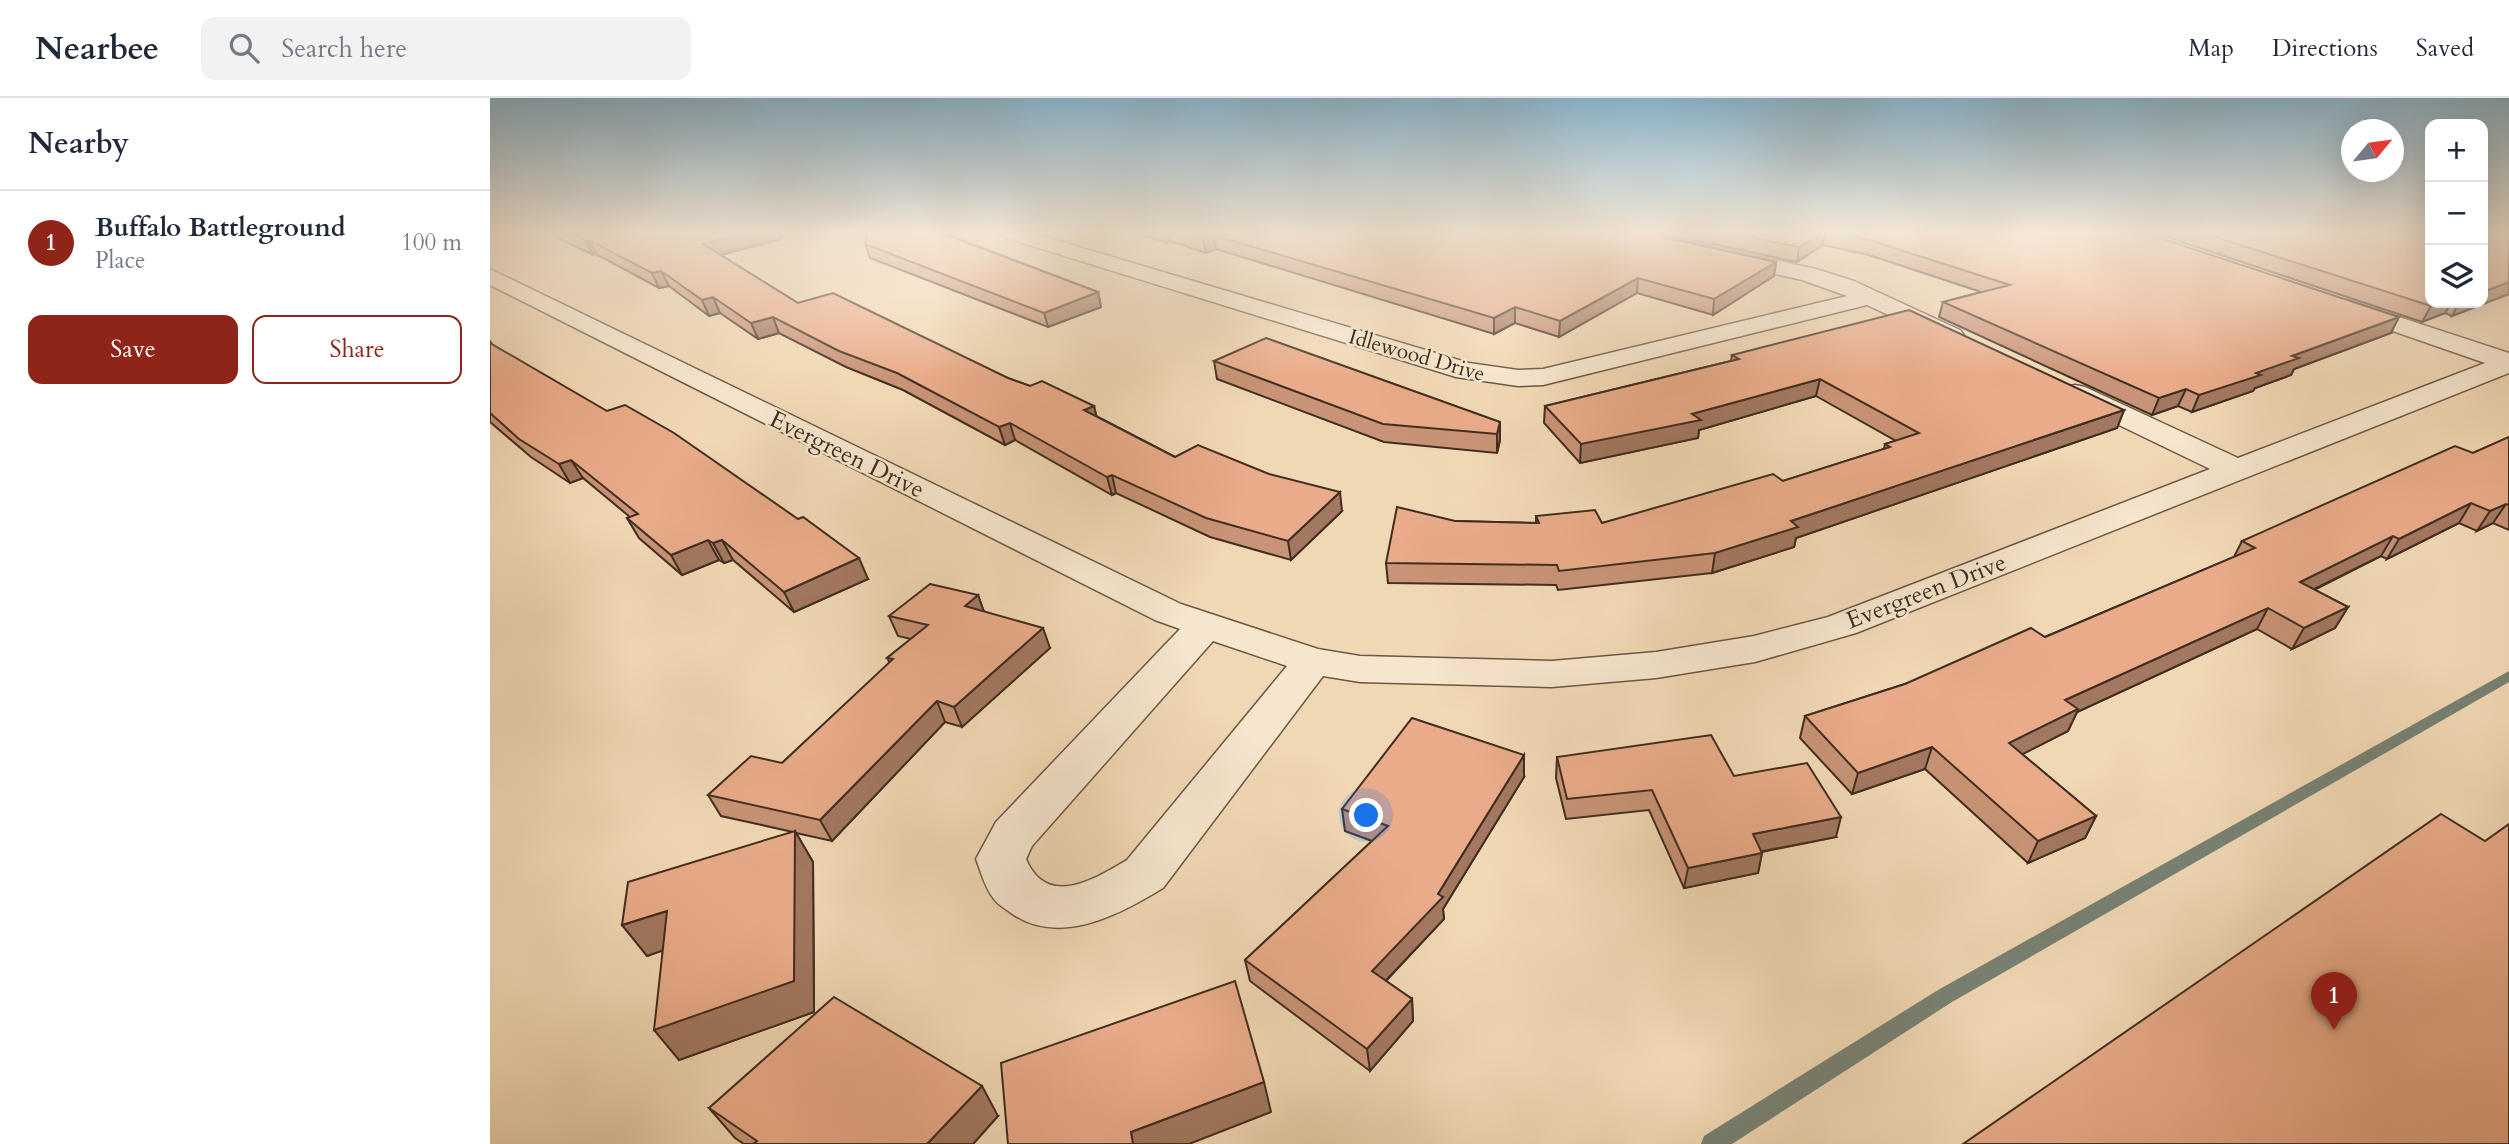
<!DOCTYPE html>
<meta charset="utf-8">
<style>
body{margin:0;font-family:Cardo,serif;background:#f2f2f3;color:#1f2937}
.controls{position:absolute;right:21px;top:21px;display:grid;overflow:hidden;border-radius:14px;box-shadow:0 7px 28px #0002}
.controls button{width:63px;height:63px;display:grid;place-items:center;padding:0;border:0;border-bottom:2px solid #e0e1e3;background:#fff;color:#1f2937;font:35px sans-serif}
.compass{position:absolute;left:1851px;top:21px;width:63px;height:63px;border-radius:50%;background:#fff;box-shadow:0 7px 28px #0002;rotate:61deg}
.you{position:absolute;left:877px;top:718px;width:24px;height:24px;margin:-18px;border:5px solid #fff;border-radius:50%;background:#1a73e8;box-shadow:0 0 0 10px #1a73e833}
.badge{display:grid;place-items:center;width:46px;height:46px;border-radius:50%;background:#8f2418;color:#fff;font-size:23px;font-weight:700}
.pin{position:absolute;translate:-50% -58px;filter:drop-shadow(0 2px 4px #0008)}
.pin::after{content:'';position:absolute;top:37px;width:24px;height:21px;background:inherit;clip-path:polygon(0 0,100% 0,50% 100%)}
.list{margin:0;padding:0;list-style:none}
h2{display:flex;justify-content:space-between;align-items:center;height:91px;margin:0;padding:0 28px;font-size:30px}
h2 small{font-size:23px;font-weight:400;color:#747a83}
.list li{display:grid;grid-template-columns:46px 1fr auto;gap:21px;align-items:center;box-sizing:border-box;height:105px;padding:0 28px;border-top:2px solid #e0e1e3}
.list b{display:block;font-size:26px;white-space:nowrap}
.list p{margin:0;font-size:23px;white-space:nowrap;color:#747a83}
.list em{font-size:23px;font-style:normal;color:#747a83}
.actions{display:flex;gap:14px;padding:21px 28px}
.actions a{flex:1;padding:16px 0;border:2px solid #8f2418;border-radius:14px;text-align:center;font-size:24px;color:#8f2418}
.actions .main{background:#8f2418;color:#fff}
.icon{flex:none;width:38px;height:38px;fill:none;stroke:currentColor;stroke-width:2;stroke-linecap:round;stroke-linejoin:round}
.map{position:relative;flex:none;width:2019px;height:1046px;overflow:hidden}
header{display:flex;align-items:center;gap:42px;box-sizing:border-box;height:98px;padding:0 35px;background:#fff;border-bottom:2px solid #e0e1e3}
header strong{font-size:33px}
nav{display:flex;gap:38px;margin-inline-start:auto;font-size:24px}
.search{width:490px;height:63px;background:#f2f2f3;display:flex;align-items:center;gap:18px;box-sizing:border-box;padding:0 24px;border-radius:14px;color:#747a83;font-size:26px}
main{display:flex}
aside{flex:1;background:#fff}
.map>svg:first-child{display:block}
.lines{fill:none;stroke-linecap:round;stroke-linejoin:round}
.stream{fill:#778275;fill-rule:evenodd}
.street-casing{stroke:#6d5846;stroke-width:3}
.street{fill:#f6e6ce;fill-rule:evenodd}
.wall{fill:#c89376;stroke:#412d21;stroke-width:2}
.shaded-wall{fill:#a37860;stroke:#412d21;stroke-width:2}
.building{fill:#e9ab89;stroke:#412d21;stroke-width:2}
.labels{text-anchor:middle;stroke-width:5;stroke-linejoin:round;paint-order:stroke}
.far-street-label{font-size:21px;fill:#412d21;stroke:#f6e6ce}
.street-label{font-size:24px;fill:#412d21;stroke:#f6e6ce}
</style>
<header>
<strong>Nearbee</strong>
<div class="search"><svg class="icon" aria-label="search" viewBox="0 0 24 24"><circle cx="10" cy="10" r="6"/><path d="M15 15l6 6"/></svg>Search here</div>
<nav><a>Map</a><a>Directions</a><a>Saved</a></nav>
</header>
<main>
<aside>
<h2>Nearby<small></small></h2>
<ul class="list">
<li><span class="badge">1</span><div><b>Buffalo Battleground</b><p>Place</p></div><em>100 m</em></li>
</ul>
<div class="actions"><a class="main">Save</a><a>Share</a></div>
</aside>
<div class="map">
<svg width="2019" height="1046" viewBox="0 0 2019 1046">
<rect width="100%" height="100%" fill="#f1d8b4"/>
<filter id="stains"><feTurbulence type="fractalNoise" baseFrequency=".00286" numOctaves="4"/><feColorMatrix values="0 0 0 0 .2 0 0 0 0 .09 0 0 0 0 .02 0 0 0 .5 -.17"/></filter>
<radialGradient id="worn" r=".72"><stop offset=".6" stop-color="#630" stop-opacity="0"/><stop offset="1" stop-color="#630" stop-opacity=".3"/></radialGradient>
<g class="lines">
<polygon class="stream" points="2019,573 2019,584 1462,904 1242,1046 1211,1046 1214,1038 1448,892"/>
<defs>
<g id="street">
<polygon points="509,135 542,135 979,265 1028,272 1053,271 1357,198 1312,182 1130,141 1123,139 1119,135 1159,135 1326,171 1364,183 1470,232 1474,237 1470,242 1461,245 1452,242 1377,207 1053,287 1028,288 966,279 513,139"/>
<path d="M0 171 691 506 828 551 870 558 1062 563 1166 554 1264 538 1338 519 1720 371 1575 301 1571 295 1575 289 1585 287 1595 289 1748 360 1995 265 1848 214 1845 209 1848 204 1857 202 2019 255V275L1366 535 1265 564 1166 580 1062 589 870 584 833 578 673 790C629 817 569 849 521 815 516 811 508 807 504 801 495 790 491 774 486 761L506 724 690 531 665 522 0 187ZM723 543 797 568 637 762C605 781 557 811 536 761L542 748Z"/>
</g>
</defs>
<use href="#street" class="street-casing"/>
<use href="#street" class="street"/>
</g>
<g class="wall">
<polygon points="59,135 294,135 291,141 231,157 308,205 540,288 604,308 606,318 685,359 852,413 801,462 720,439 626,395 622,397 525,342 515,347 413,292 356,269 289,235 268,241 230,215 219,218 179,188 169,190 106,156 103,157"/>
<polygon points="377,135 461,135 456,136 608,194 611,209 558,229 380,160 375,146"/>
<polygon points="648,135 1155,135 1286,164 1284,178 1223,217 1147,195 1069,239 1025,225 1004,236 726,151 716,155 680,143 676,145"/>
<polygon points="1171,135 1655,135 1901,235 1804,271 1801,277 1765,290 1763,293 1702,314 1688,308 1662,317 1449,219 1453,204 1491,194 1379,157 1333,147 1307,164"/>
<polygon points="1665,135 1940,135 1940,205 1993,205 1993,135 2019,135 2019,196 1962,218 1955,215 1932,224"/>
<polygon points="0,243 3,247 378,481 304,514 243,462 234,465 229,462 192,477 149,440 137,420 140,419 93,380 80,385 41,359 0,324"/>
<polygon points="1242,257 1634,312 1627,330 1306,440 1304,449 1222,475 1068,492 1066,487 898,485 896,465 965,423 1046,425 1046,418 1112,425 1293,383 1394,351 1395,346 1406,343 1326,298 1209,332 1208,340 1090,365 1054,325 1055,308 1241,263"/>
<polygon points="724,263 1010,324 1010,342 1007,355 894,344 727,281"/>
<polygon points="2019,339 2019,432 2003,425 1987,433 1969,425 1897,461 1891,458 1824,492 1858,509 1845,530 1802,551 1767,531 1587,614 1578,633 1532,656 1606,718 1595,740 1538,765 1435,671 1362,696 1310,640 1315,618 1415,586 1555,539 1744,459 1752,443 1983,355"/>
<polygon points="488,497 494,514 560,550 472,629 455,624 342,743 306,735 323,764 324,914 189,962 172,852 157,858 303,734 231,718 218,697 292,665 400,565 397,560 421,541 408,538 399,518"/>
<polygon points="1067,659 1244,678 1346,739 1272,754 1268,775 1194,790 1159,712 1076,721 1066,680"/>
<polygon points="1034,679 953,811 954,821 896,883 922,901 923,923 880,973 760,883 755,862 882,743 855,733 852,711"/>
<polygon points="219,1010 508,1018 483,1046 254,1046 245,1040"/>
</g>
<g class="shaded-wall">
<polygon points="254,135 294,135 291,141 219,160 213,146"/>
<polygon points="674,135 679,135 680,143 676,145"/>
<polygon points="1333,135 1335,135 1333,147 1307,164 1309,149"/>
<polygon points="723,137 726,151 716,155 713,140"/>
<polygon points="99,142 106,156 103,157 96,143"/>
<polygon points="1286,164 1284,178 1223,217 1224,201"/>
<polygon points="171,173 179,188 169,190 162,175"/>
<polygon points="1148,180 1147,195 1069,239 1070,223"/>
<polygon points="2019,184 2019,196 1962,218 1969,205 1993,205 1993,194"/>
<polygon points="608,194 611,209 558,229 554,215"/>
<polygon points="223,199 230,215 219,218 212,202"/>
<polygon points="1950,205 1961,205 1955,215 1932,224 1941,208"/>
<polygon points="1025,209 1025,225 1004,236 1004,220"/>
<polygon points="283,219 289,235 268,241 261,225"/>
<polygon points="1909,219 1901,235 1804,271 1801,277 1765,290 1763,293 1702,314 1709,297 1766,275 1802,258"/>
<polygon points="1330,281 1326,298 1209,332 1208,340 1090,365 1091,346"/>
<polygon points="1696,291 1688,308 1662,317 1669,300"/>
<polygon points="604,308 608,325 594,312"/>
<polygon points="1634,312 1627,330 1306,440 1304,449 1222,475 1225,455 1301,423"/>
<polygon points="1010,324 1010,342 1007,355 1007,336"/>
<polygon points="520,325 525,342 515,347 509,329"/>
<polygon points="81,362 93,380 80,385 69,366"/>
<polygon points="622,377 626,395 622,397 617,379"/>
<polygon points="850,394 852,413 801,462 798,443"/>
<polygon points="1981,405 1969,425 1897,461 1909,441"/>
<polygon points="2016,406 2003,425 1987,433 2000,413"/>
<polygon points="1903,438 1891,458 1798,504 1810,484"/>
<polygon points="218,442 229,462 192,477 181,457"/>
<polygon points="232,442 243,462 234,465 223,445"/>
<polygon points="369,460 378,481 304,514 294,494"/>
<polygon points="488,497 495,517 475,508"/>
<polygon points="1858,509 1845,530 1802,551 1814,530"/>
<polygon points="1778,510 1767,531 1587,614 1578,633 1511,667 1519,645 1575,602"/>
<polygon points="553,530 560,550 472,629 464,609"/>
<polygon points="447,603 455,624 342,743 330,722"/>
<polygon points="1442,649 1435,671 1362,696 1368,675"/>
<polygon points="1034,657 1034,679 953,811 954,821 884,895 882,873 948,796"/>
<polygon points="1606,718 1595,740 1538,765 1548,743"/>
<polygon points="1351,719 1346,739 1258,756 1263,736"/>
<polygon points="305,733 323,764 324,914 189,962 164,932"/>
<polygon points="1272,755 1268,775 1194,790 1198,770"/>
<polygon points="177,813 200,843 157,858 132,827"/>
<polygon points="922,901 923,923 880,973 877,951"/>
<polygon points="774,984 781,1014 699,1046 643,1046 641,1034"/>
<polygon points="492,988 508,1018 483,1046 437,1046"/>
</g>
<g class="building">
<polygon points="80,135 254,135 213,146 308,205 343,195 518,280 540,288 552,283 604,308 594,312 685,359 708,347 779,376 850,394 798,443 716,420 622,377 617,379 520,325 509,329 407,275 349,253 283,219 261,225 223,199 212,202 171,173 162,175 99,142 96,143"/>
<polygon points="377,135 451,135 608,194 554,215 375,146"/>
<polygon points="696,135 1155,135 1286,164 1224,201 1148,180 1070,223 1025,209 1004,220 723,137 713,140"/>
<polygon points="1239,135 1333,135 1309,149"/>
<polygon points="1343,135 1655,135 1909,219 1802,258 1809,260 1766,275 1771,277 1709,297 1696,291 1669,300 1453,204 1520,187 1382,143"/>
<polygon points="1713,135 1940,135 1940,205 1950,205 1941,208"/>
<polygon points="1993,135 2019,135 2019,184 1993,194"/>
<polygon points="1419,212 1634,312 1301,423 1308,429 1225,455 1069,473 1067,467 896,465 907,409 965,423 1049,425 1046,418 1105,412 1112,425 1283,376 1293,383 1400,349 1395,346 1429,335 1330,281 1202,316 1211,322 1091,346 1055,308 1249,261 1242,257"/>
<polygon points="776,240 1010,324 1007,336 893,326 724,263"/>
<polygon points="0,245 117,313 135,307 184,335 308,421 313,419 369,460 294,494 232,442 223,445 218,442 181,457 137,420 148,416 81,362 69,366 29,341 0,315"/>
<polygon points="2019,339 2019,407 2016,406 2000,413 1981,405 1909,441 1903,438 1810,484 1858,509 1814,530 1778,510 1575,602 1588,611 1519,645 1606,718 1548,743 1442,649 1368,675 1315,618 1415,586 1541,530 1555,539 1765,450 1752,443 1965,348 1983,355"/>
<polygon points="440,486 488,497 475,508 553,530 464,609 447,603 330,722 218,697 261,658 292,665 403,561 397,560 438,527 399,518"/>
<polygon points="922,620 1034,657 948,796 953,799 882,873 922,901 877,951 755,862 898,728 852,711"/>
<polygon points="1221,637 1244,678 1317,665 1351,719 1263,736 1272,755 1198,770 1162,692 1077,701 1067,659"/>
<polygon points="1951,716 1995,743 2019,726 2019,1046 1473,1046"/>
<polygon points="305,733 304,883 164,932 177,813 132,827 138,784"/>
<polygon points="745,883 774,984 641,1034 643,1046 518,1046 511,965"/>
<polygon points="344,899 492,988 437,1046 263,1046 267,1043 219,1010"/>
</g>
<linearGradient id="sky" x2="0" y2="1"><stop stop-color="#89b6d0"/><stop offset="0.48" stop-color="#f9eddd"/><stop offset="1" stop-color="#f9eddd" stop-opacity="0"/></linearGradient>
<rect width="2019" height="281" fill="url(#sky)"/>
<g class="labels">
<g class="far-street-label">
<text transform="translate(927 257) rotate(16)" y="7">Idlewood Drive</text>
</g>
<g class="street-label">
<text transform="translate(357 356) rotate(26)" y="8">Evergreen Drive</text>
<text transform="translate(1436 493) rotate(-21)" y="8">Evergreen Drive</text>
</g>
</g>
<rect width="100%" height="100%" filter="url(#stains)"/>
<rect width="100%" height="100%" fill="url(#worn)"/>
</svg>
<div class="controls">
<button>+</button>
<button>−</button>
<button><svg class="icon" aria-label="layers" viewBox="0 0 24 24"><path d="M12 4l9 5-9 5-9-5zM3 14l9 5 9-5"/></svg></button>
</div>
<svg class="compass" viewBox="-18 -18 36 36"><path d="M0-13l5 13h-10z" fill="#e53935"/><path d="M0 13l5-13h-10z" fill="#747a83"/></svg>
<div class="you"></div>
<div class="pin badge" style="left:1844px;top:932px">1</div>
</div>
</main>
